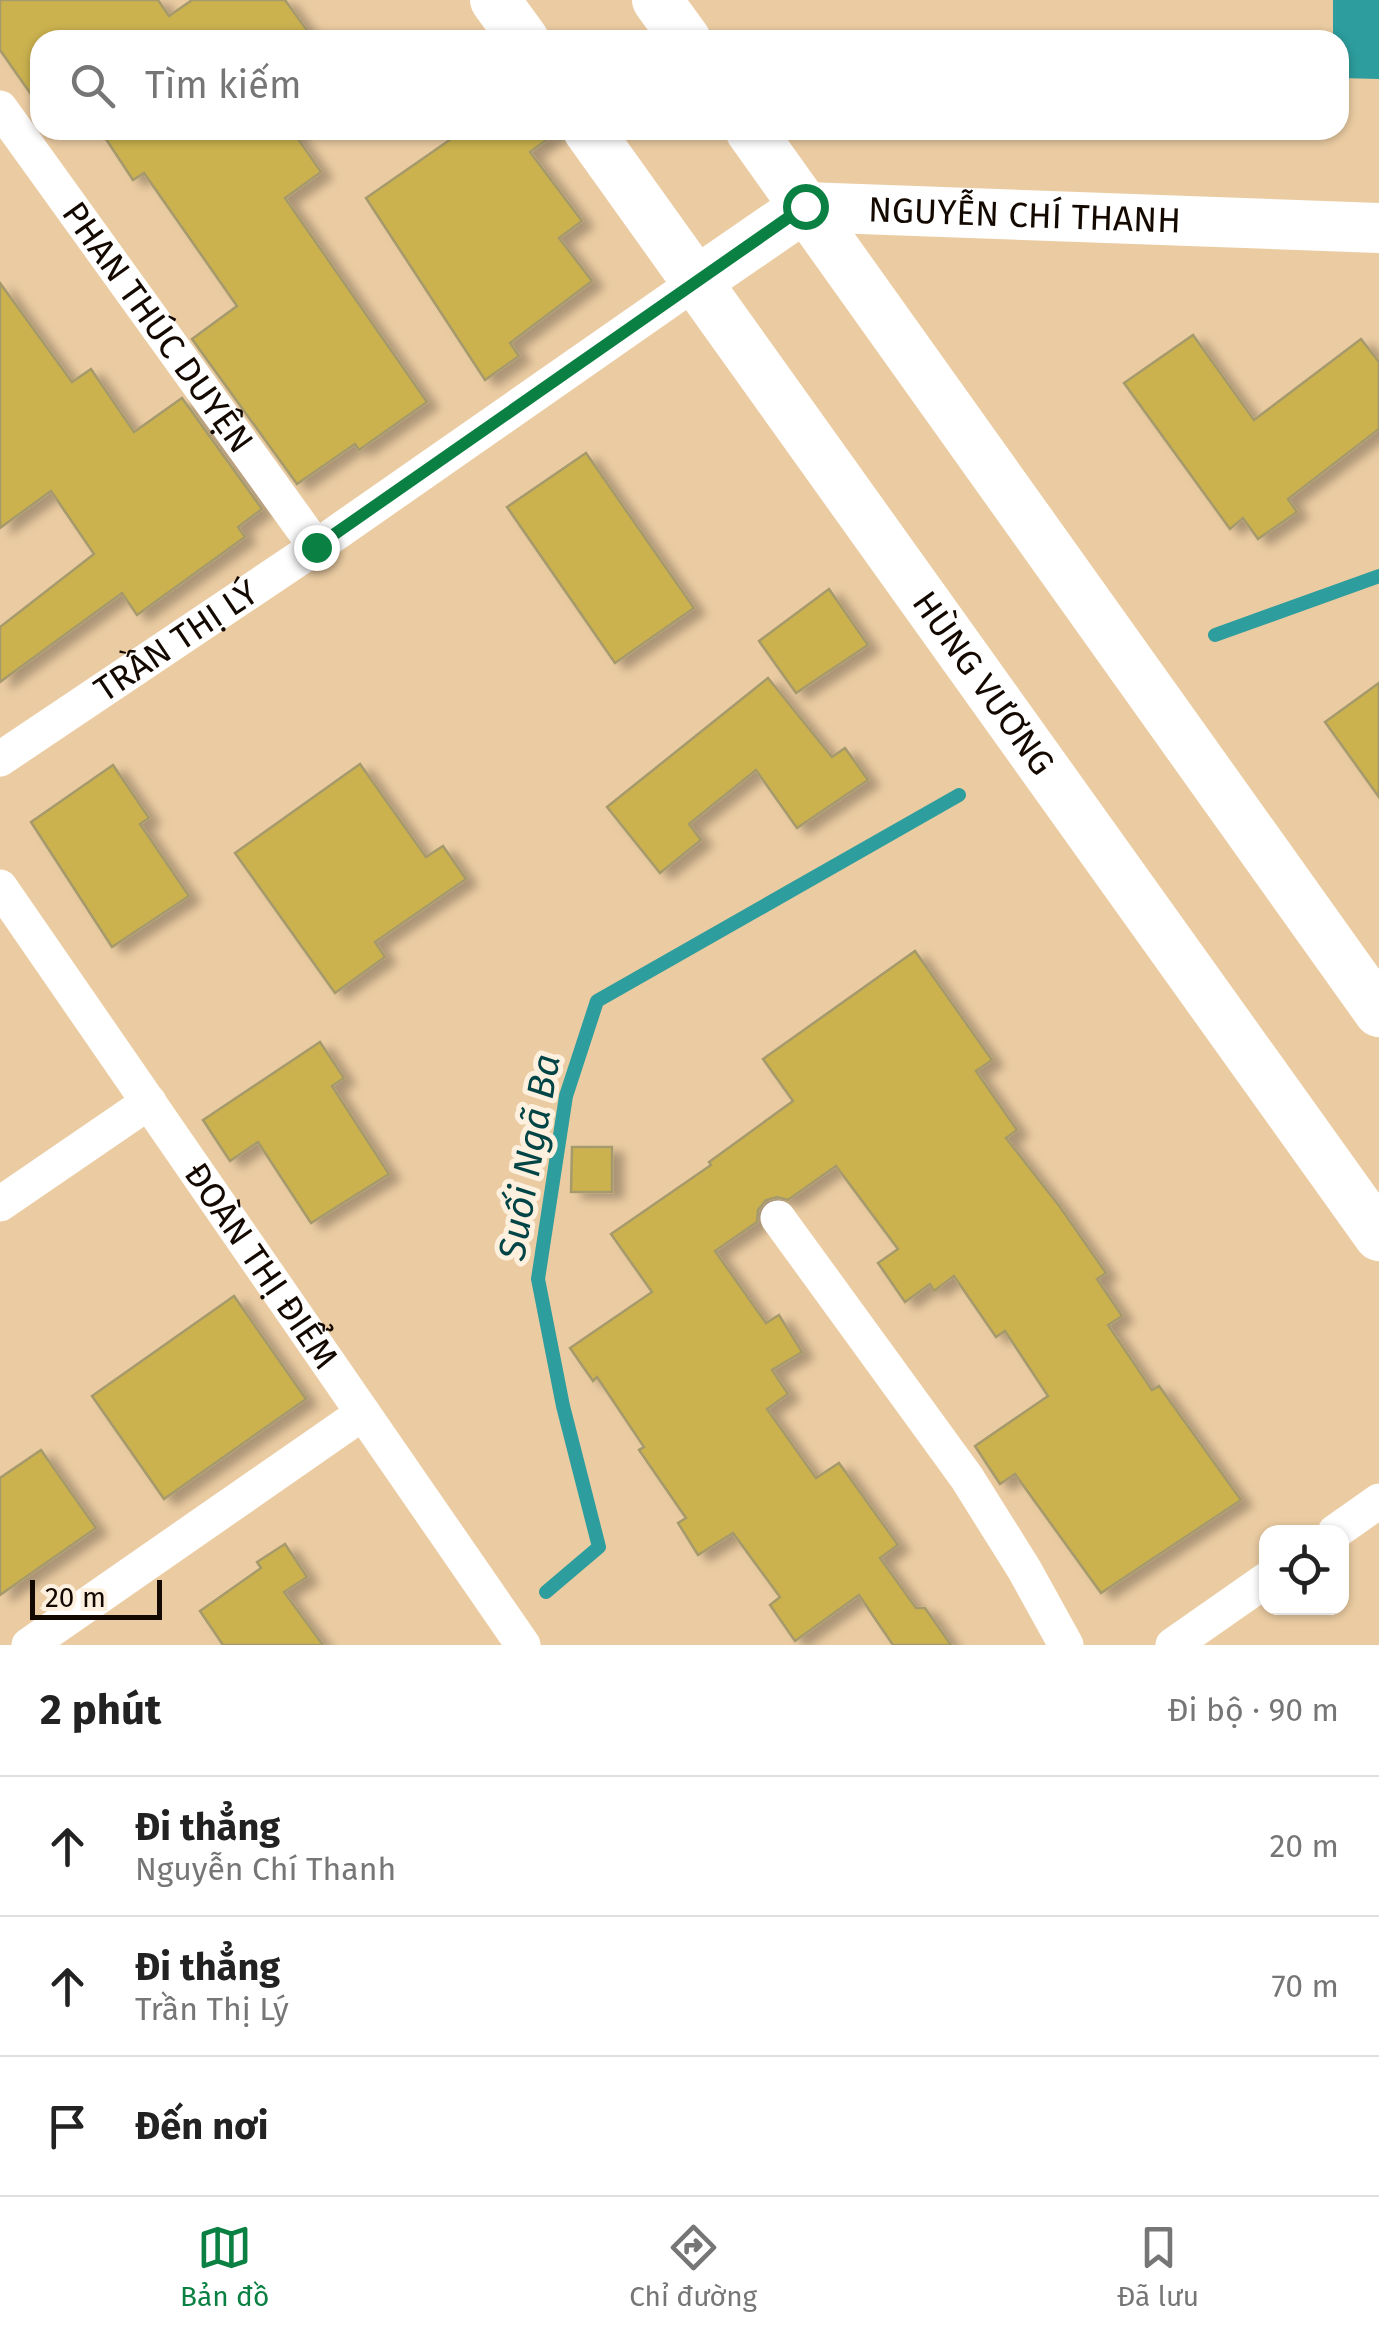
<!DOCTYPE html>
<html lang="vi">
<meta charset="utf-8">
<style>
body{margin:0;font-family:"Fira Sans",sans-serif;background:#f6f6f6;color:#222}
.controls{position:absolute;right:30px;bottom:30px;display:grid;overflow:hidden;border-radius:20px;box-shadow:0 2px 8px #0004}
.controls button{width:90px;height:90px;display:grid;place-items:center;padding:0;border:0;border-bottom:2px solid #e0e0e0;background:#fff;color:#222;font:50px sans-serif}
.scale{position:absolute;left:30px;bottom:25px;width:132px;box-sizing:border-box;padding-left:10px;border:5px solid #140900;border-top:0;font-size:28px;line-height:35px;white-space:nowrap;color:#140900;-webkit-text-stroke:8px #fdf0df;paint-order:stroke}
.stop{position:absolute;width:30px;height:30px;margin:-22px;border:8px solid #0b8043;border-radius:50%;background:#fff}
.stop.end{background:#0b8043;border-color:#fff;box-shadow:0 2px 10px #0008}
.list{margin:0;padding:0;list-style:none}
h2{display:flex;justify-content:space-between;align-items:center;height:130px;margin:0;padding:0 40px;font-size:42px}
h2 small{font-size:32px;font-weight:400;color:#767676}
.list li{display:grid;grid-template-columns:65px 1fr auto;gap:30px;align-items:center;box-sizing:border-box;height:140px;padding:0 40px;border-top:2px solid #e0e0e0}
.list b{display:block;font-size:38px;white-space:nowrap}
.list p{margin:0;font-size:32px;white-space:nowrap;color:#767676}
.list em{font-size:32px;font-style:normal;color:#767676}
.icon{flex:none;width:55px;height:55px;fill:none;stroke:currentColor;stroke-width:2;stroke-linecap:round;stroke-linejoin:round}
.map{position:relative;flex:none;width:1379px;height:1645px;overflow:hidden}
.search{position:absolute;background:#fff;box-shadow:0 2px 8px #0004;left:30px;right:30px;top:30px;height:110px;display:flex;align-items:center;gap:25px;box-sizing:border-box;padding:0 35px;border-radius:30px;color:#767676;font-size:38px}
.sheet{height:550px;background:#fff}
nav{display:flex;justify-content:space-around;align-items:center;box-sizing:border-box;height:140px;border-top:2px solid #e0e0e0;background:#fff;font-size:28px;color:#767676}
nav a{display:grid;justify-items:center;gap:5px}
nav .on{color:#0b8043}
.map>svg:first-child{display:block}
.water{fill:#2d9d9d}
.lines{fill:none;stroke-linecap:round;stroke-linejoin:round}
.stream{stroke:#2d9d9d;stroke-width:14}
.building{fill:#cbb250;stroke:#a69a6c;stroke-width:2.5;filter:url(#shadow)}
.street{stroke:#fff;stroke-width:35}
.secondary{stroke:#fff;stroke-width:50}
.route{stroke:#0b8043;stroke-width:12}
.labels{text-anchor:middle;stroke-width:10;stroke-linejoin:round;paint-order:stroke}
.street-label{font-size:35px;fill:#140900;stroke:#fdf0df}
.water-label{font-size:38px;font-style:italic;fill:#004445;stroke:#fdf0df}
</style>
<div class="map">
<svg width="1379" height="1645" viewBox="0 0 1379 1645">
<defs>
<filter id="shadow"><feDropShadow dx="11" dy="6" stdDeviation="5" flood-color="#0004"/></filter>
</defs>
<rect width="100%" height="100%" fill="#ebcca2"/>
<polygon class="water" points="1333,0 1379,0 1379,79 1339,78 1339,40 1333,40"/>
<g class="lines">
<g class="stream">
<polyline points="1215,635 1379,576"/>
<polyline points="546,1592 599,1547 563,1406 538,1279 566,1096 597,1001 959,795"/>
</g>
</g>
<g class="building">
<polygon points="0,0 158,0 169,16 192,0 285,0 314,40 40,40 40,107 0,50"/>
<polygon points="100,130 292,130 321,172 285,198 427,402 359,450 355,444 297,484 192,339 237,306 144,173 133,180"/>
<polygon points="464,130 560,130 530,152 582,221 559,238 592,281 510,343 519,356 485,380 366,198"/>
<polygon points="0,283 72,382 91,369 134,432 182,398 262,509 238,527 245,537 137,615 122,593 0,682 0,627 94,554 51,491 0,528"/>
<polygon points="1193,335 1254,420 1361,339 1379,362 1379,429 1288,499 1297,512 1258,539 1243,518 1230,529 1124,383"/>
<polygon points="586,453 694,608 615,663 507,507"/>
<polygon points="829,589 868,645 796,693 759,641"/>
<polygon points="768,678 832,757 845,748 868,780 797,828 756,770 689,824 701,840 660,873 607,807"/>
<polygon points="1379,683 1379,797 1325,722"/>
<polygon points="360,764 426,857 443,846 466,879 375,942 385,957 335,993 235,853"/>
<polygon points="113,765 149,818 140,824 189,896 112,947 31,822"/>
<polygon points="915,951 992,1060 976,1071 1017,1130 1006,1138 1060,1207 1106,1273 1097,1279 1122,1316 1108,1325 1152,1390 1159,1386 1241,1500 1101,1593 1015,1474 1000,1484 975,1446 1048,1396 1005,1331 996,1337 954,1276 934,1291 930,1284 905,1302 878,1263 898,1249 836,1166 788,1200 777,1197 766,1200 758,1210 757,1222 715,1251 766,1323 779,1315 802,1352 772,1370 788,1394 767,1409 816,1478 839,1463 898,1545 880,1558 916,1608 925,1608 951,1645 893,1645 859,1595 795,1641 770,1605 780,1597 733,1533 698,1555 678,1523 686,1518 639,1450 644,1447 597,1377 593,1381 570,1348 652,1292 611,1234 711,1165 709,1162 793,1101 763,1059"/>
<polygon points="320,1042 344,1078 332,1086 389,1174 311,1223 258,1142 230,1161 203,1120"/>
<polygon points="572,1147 612,1147 612,1192 571,1192"/>
<polygon points="234,1296 306,1399 164,1499 92,1396"/>
<polygon points="41,1450 96,1528 0,1595 0,1478"/>
<polygon points="285,1544 307,1577 284,1592 323,1645 223,1645 200,1611 261,1568 257,1562"/>
</g>
<g class="lines">
<g class="street">
<path id="s1" d="M0 108 316 547"/>
<path id="s2" d="M0 759 316 547 696 282"/>
<path id="s3" d="M0 887 523 1645"/>
<polyline points="0,1204 149,1102"/>
<polyline points="778,1218 967,1478 1024,1569 1066,1645"/>
<polyline points="1335,1532 1379,1501"/>
<polyline points="29,1645 363,1413"/>
<polyline points="1173,1645 1266,1580"/>
</g>
<g class="secondary">
<polyline points="495,0 524,40"/>
<polyline points="657,0 686,40"/>
<path id="s4" d="M588 130 1379 1236"/>
<polyline points="750,130 1379,1012"/>
<path id="s5" d="M696 282 805 207 1379 228"/>
</g>
</g>
<g class="lines">
<polyline class="route" points="316,547 805,206"/>
</g>
<g class="labels">
<g class="street-label">
<text dy="12" stroke="none"><textPath href="#s5" startOffset="352">NGUYỄN CHÍ THANH</textPath></text>
<text dy="12" stroke="none"><textPath href="#s1" startOffset="270">PHAN THÚC DUYỆN</textPath></text>
<text dy="12" stroke="none"><textPath href="#s2" startOffset="212">TRẦN THỊ LÝ</textPath></text>
<text dy="12" stroke="none"><textPath href="#s4" startOffset="680">HÙNG VƯƠNG</textPath></text>
<text dy="12" stroke="none"><textPath href="#s3" startOffset="460">ĐOÀN THỊ ĐIỂM</textPath></text>
</g>
<g class="water-label">
<text transform="translate(529 1157) rotate(-80)" y="13">Suối Ngã Ba</text>
</g>
</g>
</svg>
<div class="controls">
<button><svg class="icon" aria-label="locate" viewBox="0 0 24 24"><circle cx="12" cy="12" r="6"/><path d="M12 2v4M12 18v4M2 12h4M18 12h4"/></svg></button>
</div>
<div class="scale">20 m</div>
<div class="stop" style="left:805px;top:206px"></div>
<div class="stop end" style="left:316px;top:547px"></div>
<div class="search"><svg class="icon" aria-label="search" viewBox="0 0 24 24"><circle cx="10" cy="10" r="6"/><path d="M15 15l6 6"/></svg>Tìm kiếm</div>
</div>
<section class="sheet">
<h2>2 phút<small>Đi bộ · 90 m</small></h2>
<ul class="list">
<li><svg class="icon" aria-label="ahead" viewBox="0 0 24 24"><path d="M12 20V5M6 11l6-6 6 6"/></svg><div><b>Đi thẳng</b><p>Nguyễn Chí Thanh</p></div><em>20 m</em></li>
<li><svg class="icon" aria-label="ahead" viewBox="0 0 24 24"><path d="M12 20V5M6 11l6-6 6 6"/></svg><div><b>Đi thẳng</b><p>Trần Thị Lý</p></div><em>70 m</em></li>
<li><svg class="icon" aria-label="arrive" viewBox="0 0 24 24"><path d="M6 21V4h12l-3 4 3 4H6"/></svg><div><b>Đến nơi</b></div></li>
</ul>
</section>
<nav>
<a class="on"><svg class="icon" aria-label="map" viewBox="0 0 24 24"><path d="M3 6l6-2 6 2 6-2v14l-6 2-6-2-6 2zM9 4v14M15 6v14"/></svg>Bản đồ</a>
<a><svg class="icon" aria-label="directions" viewBox="0 0 24 24"><path d="M12 3l9 9-9 9-9-9zM9 14v-3h6M13 9l2 2-2 2"/></svg>Chỉ đường</a>
<a><svg class="icon" aria-label="saved" viewBox="0 0 24 24"><path d="M7 4h10v16l-5-4-5 4z"/></svg>Đã lưu</a>
</nav>
